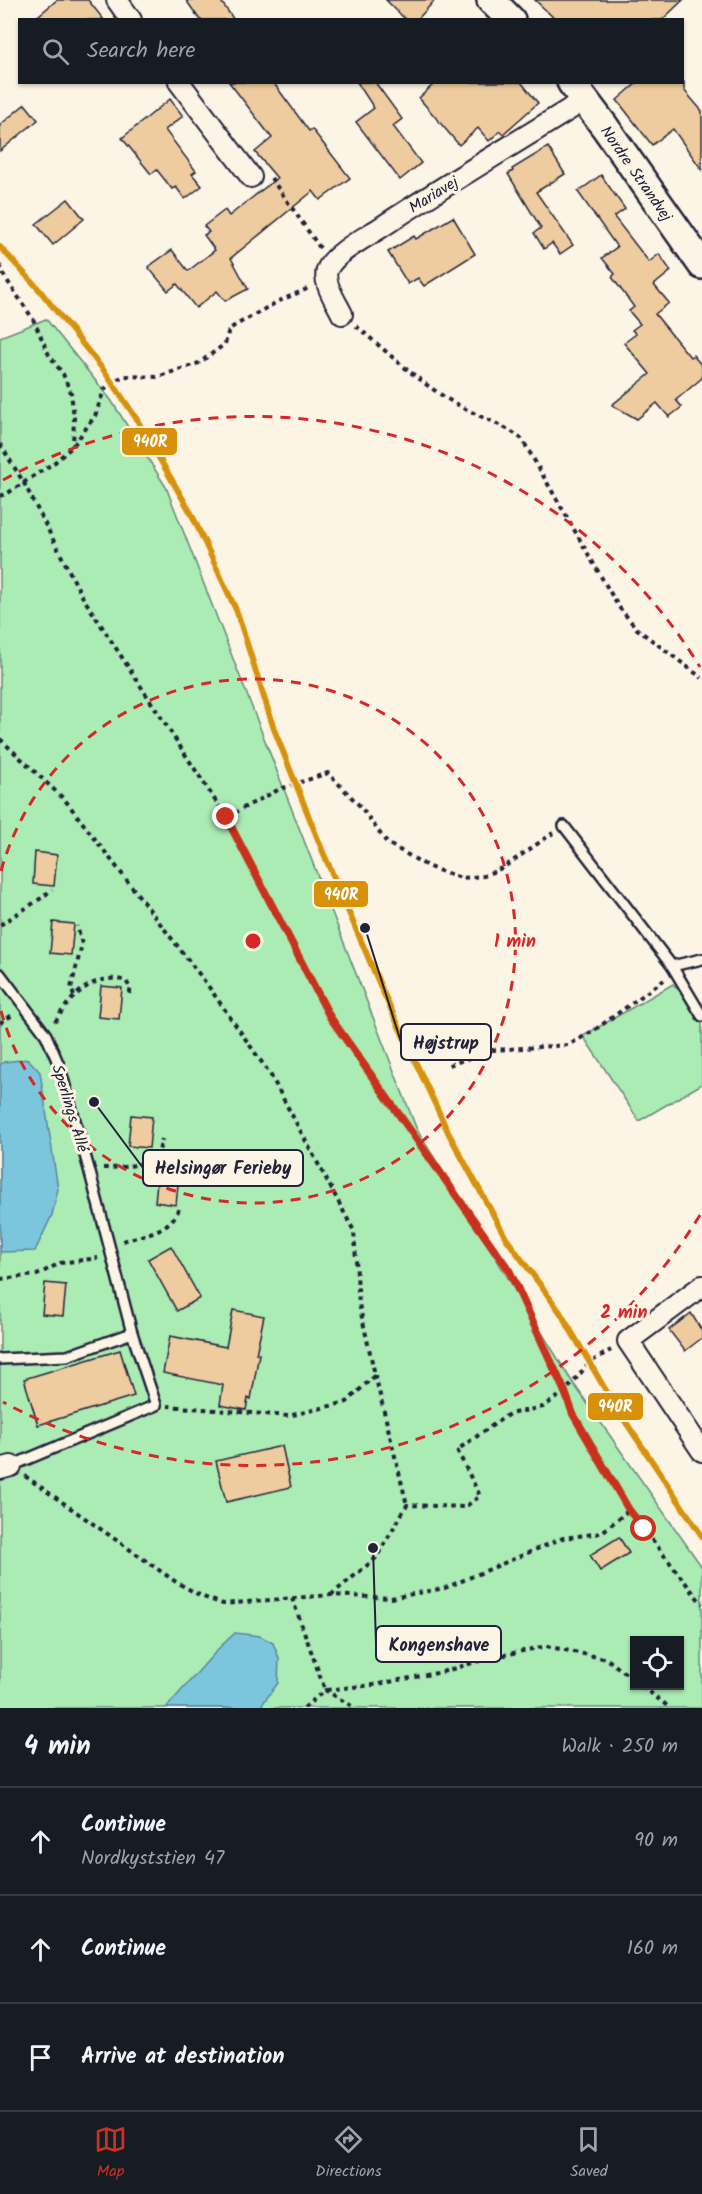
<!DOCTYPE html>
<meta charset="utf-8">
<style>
body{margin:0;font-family:Kalam,sans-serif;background:#20242c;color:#f1f3f6}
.controls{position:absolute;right:18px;bottom:18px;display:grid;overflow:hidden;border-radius:0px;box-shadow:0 2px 4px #0004}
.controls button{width:54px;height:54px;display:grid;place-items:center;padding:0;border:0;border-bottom:2px solid #363941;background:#171b24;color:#f1f3f6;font:30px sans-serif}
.stop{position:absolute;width:18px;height:18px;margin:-14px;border:4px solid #c8321e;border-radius:50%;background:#fff}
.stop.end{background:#c8321e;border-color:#fff;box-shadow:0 2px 6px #0008}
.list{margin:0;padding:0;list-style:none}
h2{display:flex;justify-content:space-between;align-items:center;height:78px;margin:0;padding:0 24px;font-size:26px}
h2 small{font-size:20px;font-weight:400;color:#9ea1a6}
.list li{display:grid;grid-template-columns:39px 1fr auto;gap:18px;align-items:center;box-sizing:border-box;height:108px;padding:0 24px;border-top:2px solid #363941}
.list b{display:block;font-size:22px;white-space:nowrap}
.list p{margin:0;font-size:20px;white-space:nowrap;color:#9ea1a6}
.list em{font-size:20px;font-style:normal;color:#9ea1a6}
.icon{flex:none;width:33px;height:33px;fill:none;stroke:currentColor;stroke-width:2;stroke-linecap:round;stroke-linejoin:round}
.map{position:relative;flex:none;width:702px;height:1708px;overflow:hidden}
.search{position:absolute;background:#171b24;box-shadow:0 2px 4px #0004;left:18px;right:18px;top:18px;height:66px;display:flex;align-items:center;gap:15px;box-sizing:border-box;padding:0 21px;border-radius:0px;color:#9ea1a6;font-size:22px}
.sheet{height:402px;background:#171b24}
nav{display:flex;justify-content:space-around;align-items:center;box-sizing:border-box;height:84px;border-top:2px solid #363941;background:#171b24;font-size:16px;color:#9ea1a6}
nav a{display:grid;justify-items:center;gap:3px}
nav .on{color:#c8321e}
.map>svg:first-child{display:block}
.green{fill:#abebb4;stroke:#668678;stroke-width:1.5;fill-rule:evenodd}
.water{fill:#7cc6dd;stroke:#58849c;stroke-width:1.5}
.building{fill:#eecc9f;stroke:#22223b;stroke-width:1.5}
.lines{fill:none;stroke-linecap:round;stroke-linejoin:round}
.service-casing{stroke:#22223b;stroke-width:14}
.minor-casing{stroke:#22223b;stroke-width:24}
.secondary-casing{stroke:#22223b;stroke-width:32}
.path{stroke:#22223b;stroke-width:4;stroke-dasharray:4.5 4.5;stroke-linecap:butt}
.service{stroke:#fcf5e5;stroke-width:9}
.minor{stroke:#fcf5e5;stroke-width:20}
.secondary{stroke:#fcf5e5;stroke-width:27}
.rail-1-casing{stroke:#fcf5e5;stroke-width:10}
.rail-1{stroke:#d79209;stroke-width:6}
.route{stroke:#c8321e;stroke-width:8}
.ring{fill:none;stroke:#d62828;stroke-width:3;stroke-dasharray:10 8}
.labels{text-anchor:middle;stroke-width:6;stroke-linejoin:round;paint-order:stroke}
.street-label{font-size:16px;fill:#22223b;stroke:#fcf5e5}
.centre{fill:#d62828;stroke:#fcf5e5;stroke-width:3}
.ring-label{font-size:18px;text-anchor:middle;font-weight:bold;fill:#d62828;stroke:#fcf5e5;stroke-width:6;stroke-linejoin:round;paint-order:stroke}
.leader{fill:none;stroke:#22223b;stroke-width:2}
.callout-dot{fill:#22223b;stroke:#fcf5e5;stroke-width:2}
.callout{fill:#fcf5e5;stroke:#22223b;stroke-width:2}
.callout-label{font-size:18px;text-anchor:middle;font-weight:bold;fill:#22223b}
.line-badge{stroke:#fcf5e5;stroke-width:2}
.badge-label{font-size:16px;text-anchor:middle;font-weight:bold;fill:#fff}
</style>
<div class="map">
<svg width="702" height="1708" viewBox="0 0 702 1708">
<rect width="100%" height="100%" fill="#fcf5e5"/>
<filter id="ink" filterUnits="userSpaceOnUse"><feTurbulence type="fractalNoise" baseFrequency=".0167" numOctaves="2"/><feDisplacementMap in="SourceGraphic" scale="12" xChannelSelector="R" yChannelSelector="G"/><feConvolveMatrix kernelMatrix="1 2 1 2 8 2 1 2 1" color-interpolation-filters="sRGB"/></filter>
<g filter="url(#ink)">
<g class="green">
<path d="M46 319 111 400 166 487 417 1130 571 1380 702 1567V1708H0V337ZM634 1640H680V1686H634Z"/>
<polygon points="673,984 692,1005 702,1024 702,1084 639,1121 583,1036"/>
</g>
<g class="water">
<polygon points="28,1059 40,1072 58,1189 52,1215 35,1251 0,1252 0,1065 4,1062"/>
<polygon points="235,1633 260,1636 273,1643 279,1658 278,1683 261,1706 257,1708 166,1708 220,1647"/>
</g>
<g class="building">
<polygon points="57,0 88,0 104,20 33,20"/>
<polygon points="186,0 220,0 234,20 200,20"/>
<polygon points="386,0 435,0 417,20 406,20"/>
<polygon points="535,0 683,0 662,20 556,20"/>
<polygon points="229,82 273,82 309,131 312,129 350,178 320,200 313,191 231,258 248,289 225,301 217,291 196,308 177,284 168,291 148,267 172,250 188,271 215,250 204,235 209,232 204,226 225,210 229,216 277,178 255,152 272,138"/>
<polygon points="357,82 375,82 402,119 393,126 421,163 400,180 356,122 374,108"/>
<polygon points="436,82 521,82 538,103 503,134 500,131 489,141 478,128 459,145 419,98"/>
<polygon points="638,82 684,82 684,90 702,111 702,170 673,129 652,145 617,100"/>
<polygon points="170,99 183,116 165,130 196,171 192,174 202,186 185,199 176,187 172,189 157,170 151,174 122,138"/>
<polygon points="25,104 38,120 0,151 0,125"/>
<polygon points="548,147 565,174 536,192 573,245 560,254 552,243 544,249 534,233 541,228 508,174 513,171 512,169"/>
<polygon points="601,175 625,209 614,217 649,262 659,254 671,271 654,285 669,303 655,314 690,357 693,355 702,366 702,378 676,400 682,407 669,417 657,403 637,419 612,405 650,374 624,343 636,334 632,330 640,324 629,311 634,307 612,277 615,274 602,258 617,247 578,192"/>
<polygon points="68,199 84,219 53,245 36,224"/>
<polygon points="453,217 475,254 424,286 418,278 408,284 388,252 414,236 416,239"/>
<polygon points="35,852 57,855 54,886 33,884"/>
<polygon points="53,922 74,924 71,955 50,953"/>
<polygon points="101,986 122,988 119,1019 98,1017"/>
<polygon points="131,1115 152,1117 149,1148 128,1146"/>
<polygon points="158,1172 179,1174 176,1205 155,1202"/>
<polygon points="171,1246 200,1298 177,1311 148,1259"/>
<polygon points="45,1283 66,1285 63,1316 42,1314"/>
<polygon points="233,1310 264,1316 256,1354 259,1354 251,1399 248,1398 246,1410 220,1405 223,1385 163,1373 170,1336 226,1347"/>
<polygon points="691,1313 702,1331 702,1338 685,1351 669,1330"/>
<polygon points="120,1350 134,1396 38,1425 24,1379"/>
<polygon points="282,1446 291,1487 226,1502 216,1461"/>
<polygon points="619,1537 629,1553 600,1571 590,1555"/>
</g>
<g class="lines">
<defs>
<g id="service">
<polyline points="564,826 672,966 702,1016"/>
<polyline points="672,966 702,959"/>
<polyline points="0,974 46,1035 59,1065 89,1169 132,1333 156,1405 11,1466"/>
<polyline points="0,1359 67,1356 132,1333"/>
</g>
<g id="minor">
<polyline points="117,0 131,20"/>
<polyline points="179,82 251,177"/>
<path d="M342 314C336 301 321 281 328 268 336 252 368 236 383 226 444 186 507 148 570 109L583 98"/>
<polyline points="702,1286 628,1341 702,1451"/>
<polyline points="0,1469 11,1466"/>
</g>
<g id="secondary">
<polyline points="491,0 511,20"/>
<polyline points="571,82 605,127 702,265"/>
</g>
</defs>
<use href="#service" class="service-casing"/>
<use href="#minor" class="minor-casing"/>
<use href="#secondary" class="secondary-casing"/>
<g class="path">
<polyline points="271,178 320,248"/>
<polyline points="0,265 4,276 33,319 49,355 63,374 71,393 74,417 73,446"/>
<path d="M356 326C389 353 422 386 460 406 481 418 503 424 522 439L618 606 637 629 702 678"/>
<polyline points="0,444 24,483 82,596 226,817 330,1017 509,1270 565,1392 573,1414 629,1510 702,1604"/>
<polyline points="0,496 8,493 55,462 73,446 95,416 104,390 113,381 125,376 157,377 199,363 225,344 229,329 277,302 309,288"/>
<polyline points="0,739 65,800 206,983 270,1074 354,1231 359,1304 375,1375 347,1402 288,1416 168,1406"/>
<polyline points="226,817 280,789 328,773 361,807 387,843 429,867 461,878 484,876 504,867 553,833"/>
<polyline points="0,925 43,897 52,889"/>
<polyline points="74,996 71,988 82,944 77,926"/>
<path d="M55 1022C70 997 94 971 126 981L131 989 128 996"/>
<polyline points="0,1023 14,1014"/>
<polyline points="449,1065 493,1050 569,1045 596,1029 664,980"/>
<path d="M103 1168C125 1168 139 1166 158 1155L162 1139"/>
<path d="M123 1241C145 1234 169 1232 179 1209"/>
<polyline points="0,1279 37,1275 60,1263 98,1258"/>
<polyline points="375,1375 407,1505"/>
<polyline points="25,1476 176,1582 203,1597 223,1604 331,1595 391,1598 445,1588 563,1538 601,1533 629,1510"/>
<polyline points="331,1595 376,1558 407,1505 465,1507 480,1496 457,1450 509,1414 543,1407 565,1392 589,1363 611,1350"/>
<polyline points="292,1598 325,1690 373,1685 442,1672 486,1659 546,1646 607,1659 634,1680"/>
<polyline points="642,1686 670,1708"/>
<polyline points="304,1708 325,1690 355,1708"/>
</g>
<use href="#service" class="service"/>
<use href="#minor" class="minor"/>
<use href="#secondary" class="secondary"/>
<defs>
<polyline id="rail-1" points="0,247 37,287 105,372 136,418 191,513 237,612 274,729 323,852 383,992 449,1134 506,1238 560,1312 615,1406 702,1536"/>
</defs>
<use href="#rail-1" class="rail-1-casing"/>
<use href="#rail-1" class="rail-1"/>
</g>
</g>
<g class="lines" filter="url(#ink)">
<polyline class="route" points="226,817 330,1017 509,1270 565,1392 573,1414 629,1510 644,1529"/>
</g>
<g class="ring">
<path d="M1 871A262 262 0 1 1 1 1011"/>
<path d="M700 1215A524 524 0 0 1 3 1402M3 480A524 524 0 0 1 700 667"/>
</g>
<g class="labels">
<g class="street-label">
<text transform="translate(637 173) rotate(55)" y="6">Nordre Strandvej</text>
<text transform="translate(433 194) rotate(-32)" y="6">Mariavej</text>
<text transform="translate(71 1108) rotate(73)" y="6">Sperlings Allé</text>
</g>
</g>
<circle cx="253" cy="941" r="9" class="centre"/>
<g class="ring-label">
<text x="515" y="947">1 min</text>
<text x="624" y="1318">2 min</text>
</g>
<path class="leader" d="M365 928L401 1042M94 1102L143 1168M373 1548L376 1644"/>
<g class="callout-dot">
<circle cx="365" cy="928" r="6"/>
<circle cx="94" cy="1102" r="6"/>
<circle cx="373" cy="1548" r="6"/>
</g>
<g class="callout">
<rect x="401" y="1024" width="90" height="36" rx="6"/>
<rect x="143" y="1150" width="160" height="36" rx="6"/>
<rect x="376" y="1626" width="125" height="36" rx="6"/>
</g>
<g class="callout-label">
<text x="446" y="1049">Højstrup</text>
<text x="223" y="1174">Helsingør Ferieby</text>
<text x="439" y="1651">Kongenshave</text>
</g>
<g class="line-badge">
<rect x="121" y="427" width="57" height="29" rx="6" fill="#d79209"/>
<rect x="313" y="880" width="56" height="28" rx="6" fill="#d79209"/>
<rect x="587" y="1392" width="57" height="29" rx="6" fill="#d79209"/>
</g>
<g class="badge-label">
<text x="150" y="447">940R</text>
<text x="341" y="900">940R</text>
<text x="615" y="1412">940R</text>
</g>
</svg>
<div class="controls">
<button><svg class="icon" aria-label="locate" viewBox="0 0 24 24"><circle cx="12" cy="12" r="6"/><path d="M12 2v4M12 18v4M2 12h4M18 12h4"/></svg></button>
</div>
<div class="stop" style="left:644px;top:1529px"></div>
<div class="stop end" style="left:226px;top:817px"></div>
<div class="search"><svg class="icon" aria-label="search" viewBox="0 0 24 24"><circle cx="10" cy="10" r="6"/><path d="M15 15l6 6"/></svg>Search here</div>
</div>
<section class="sheet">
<h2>4 min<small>Walk · 250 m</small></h2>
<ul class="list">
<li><svg class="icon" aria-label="ahead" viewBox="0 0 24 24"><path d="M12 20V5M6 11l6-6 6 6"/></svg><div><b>Continue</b><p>Nordkyststien 47</p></div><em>90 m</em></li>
<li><svg class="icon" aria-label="ahead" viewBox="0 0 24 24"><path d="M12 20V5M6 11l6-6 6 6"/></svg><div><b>Continue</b></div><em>160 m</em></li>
<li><svg class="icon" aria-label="arrive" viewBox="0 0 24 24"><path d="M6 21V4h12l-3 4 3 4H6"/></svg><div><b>Arrive at destination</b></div></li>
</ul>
</section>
<nav>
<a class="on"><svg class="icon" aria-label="map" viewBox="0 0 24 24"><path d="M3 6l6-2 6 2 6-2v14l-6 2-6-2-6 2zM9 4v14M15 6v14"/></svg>Map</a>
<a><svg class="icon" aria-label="directions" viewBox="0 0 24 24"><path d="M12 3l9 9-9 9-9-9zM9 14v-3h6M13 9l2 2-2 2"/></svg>Directions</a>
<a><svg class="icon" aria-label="saved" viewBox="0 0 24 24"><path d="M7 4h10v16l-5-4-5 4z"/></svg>Saved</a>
</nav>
